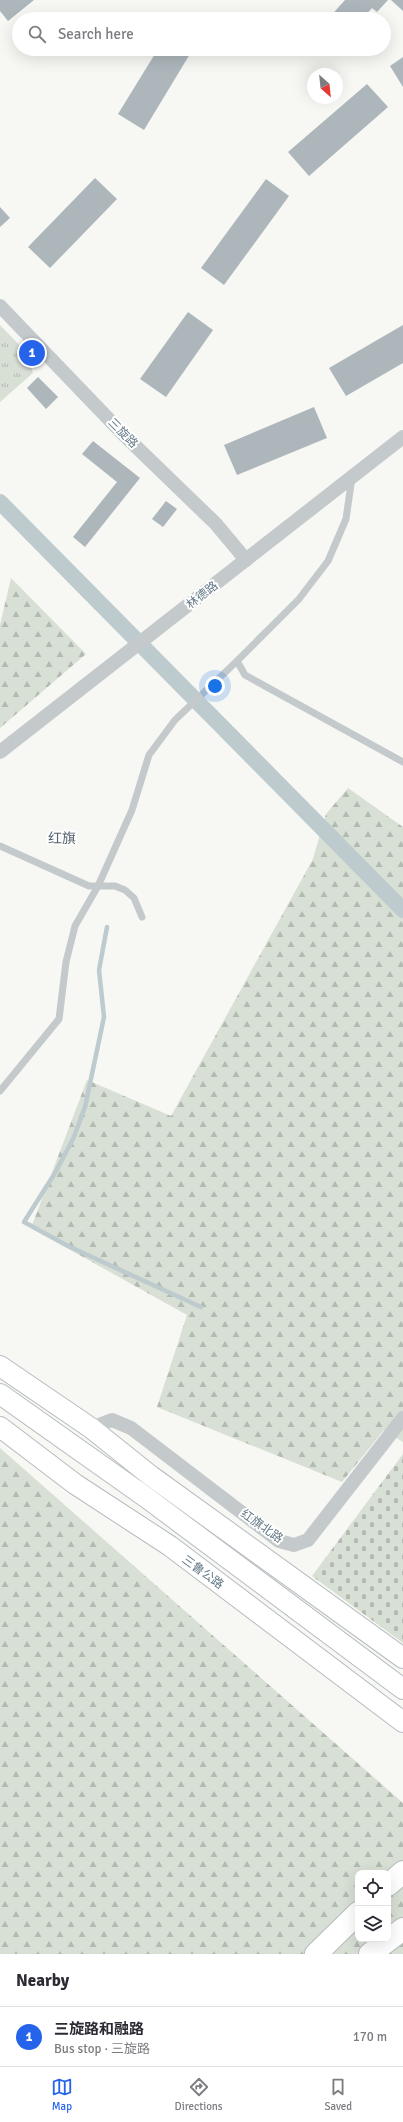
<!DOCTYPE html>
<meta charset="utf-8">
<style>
body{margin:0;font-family:Signika,"Noto Sans SC",sans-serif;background:#f7f7f7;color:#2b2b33}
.controls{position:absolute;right:12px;bottom:12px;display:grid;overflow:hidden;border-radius:8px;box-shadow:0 4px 16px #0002}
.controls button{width:36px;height:36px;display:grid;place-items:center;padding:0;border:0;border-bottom:1px solid #e1e1e2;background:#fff;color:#2b2b33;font:20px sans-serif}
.compass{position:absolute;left:307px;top:68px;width:36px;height:36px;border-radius:50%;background:#fff;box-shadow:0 4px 16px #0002;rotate:153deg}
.you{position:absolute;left:215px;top:686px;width:14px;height:14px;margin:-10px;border:3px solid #fff;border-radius:50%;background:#1a73e8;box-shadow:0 0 0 6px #1a73e833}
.badge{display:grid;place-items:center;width:26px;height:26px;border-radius:50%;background:#2563eb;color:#fff;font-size:13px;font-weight:700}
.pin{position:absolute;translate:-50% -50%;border:2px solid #fff;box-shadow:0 1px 4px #0006}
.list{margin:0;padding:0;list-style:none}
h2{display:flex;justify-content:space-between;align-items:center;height:52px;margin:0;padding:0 16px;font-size:17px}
h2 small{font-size:13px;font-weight:400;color:#7c7c81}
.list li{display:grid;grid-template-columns:26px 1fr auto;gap:12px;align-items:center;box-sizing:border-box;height:60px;padding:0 16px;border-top:1px solid #e1e1e2}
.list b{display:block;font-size:15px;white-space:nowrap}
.list p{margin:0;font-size:13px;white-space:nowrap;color:#7c7c81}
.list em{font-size:13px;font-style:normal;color:#7c7c81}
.icon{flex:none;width:22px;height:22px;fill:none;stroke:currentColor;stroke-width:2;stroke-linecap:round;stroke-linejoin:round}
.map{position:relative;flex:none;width:403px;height:1954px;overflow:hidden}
.search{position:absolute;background:#fff;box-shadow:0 4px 16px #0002;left:12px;right:12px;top:12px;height:44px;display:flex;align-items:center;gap:10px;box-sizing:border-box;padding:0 14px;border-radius:22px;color:#7c7c81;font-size:15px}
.sheet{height:112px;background:#fff}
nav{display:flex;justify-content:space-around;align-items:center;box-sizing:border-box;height:56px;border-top:1px solid #e1e1e2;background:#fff;font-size:11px;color:#7c7c81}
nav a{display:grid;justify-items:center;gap:2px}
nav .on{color:#2563eb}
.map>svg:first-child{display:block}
.forest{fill:url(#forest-firs);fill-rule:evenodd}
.cemetery{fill:url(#cemetery-stones)}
.park{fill:url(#park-tufts)}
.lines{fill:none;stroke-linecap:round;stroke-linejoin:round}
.stream{stroke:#bdcace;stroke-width:4.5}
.canal{stroke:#bdcace;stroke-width:16}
.building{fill:#adb6bb}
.secondary-casing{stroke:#b6bcc0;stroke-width:22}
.highway-casing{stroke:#b8bcbf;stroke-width:24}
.lane{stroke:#c4c9cc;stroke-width:7}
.street{stroke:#c4c9cc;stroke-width:14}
.secondary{stroke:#fff;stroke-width:20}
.highway{stroke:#fff;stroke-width:22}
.labels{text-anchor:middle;stroke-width:4;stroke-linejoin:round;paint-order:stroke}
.street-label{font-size:12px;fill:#637987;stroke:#fff}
.quarter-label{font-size:14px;fill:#52616b;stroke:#fff}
</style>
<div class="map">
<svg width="403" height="1954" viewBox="0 0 403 1954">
<defs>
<pattern id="forest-firs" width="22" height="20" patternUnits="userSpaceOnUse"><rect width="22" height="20" fill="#d8dfd4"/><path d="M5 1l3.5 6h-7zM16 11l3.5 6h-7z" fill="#b3bab2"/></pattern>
<pattern id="cemetery-stones" width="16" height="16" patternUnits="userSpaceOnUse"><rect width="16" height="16" fill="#d8dfd4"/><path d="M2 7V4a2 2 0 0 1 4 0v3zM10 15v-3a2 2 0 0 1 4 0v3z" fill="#b3bab2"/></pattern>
<pattern id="park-tufts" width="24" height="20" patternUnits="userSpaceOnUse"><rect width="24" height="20" fill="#d8dfd4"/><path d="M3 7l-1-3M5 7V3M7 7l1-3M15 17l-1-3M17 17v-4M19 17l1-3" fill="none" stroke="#b3bab2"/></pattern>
</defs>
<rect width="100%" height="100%" fill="#f7f7f3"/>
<g class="forest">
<polygon points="11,578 86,654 0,728 0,625"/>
<polygon points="348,788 403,827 403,1442 384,1430 342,1482 157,1407 187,1315 31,1228 87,1080 171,1116 313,859 326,814"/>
<path d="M0 1448 403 1803V1954H0ZM358 1873H388V1939H358Z"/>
</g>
<polygon class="cemetery" points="403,1454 403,1643 312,1576"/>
<polygon class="park" points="0,325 26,352 33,373 0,402"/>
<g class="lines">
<polyline class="stream" points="107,927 99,970 104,1017 85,1107 74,1137 55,1173 24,1222 68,1246 201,1307"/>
<polyline class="canal" points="0,502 403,910"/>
</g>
<g class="building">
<polygon points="0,0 34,0 8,21 0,11"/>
<polygon points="345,0 388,0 377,12 372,8 362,19 328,19"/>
<polygon points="391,0 403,0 403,11"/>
<polygon points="158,49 193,49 144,130 118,114"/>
<polygon points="403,57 403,87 390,66"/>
<polygon points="367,84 388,107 309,176 288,152"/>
<polygon points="95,178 117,199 50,268 28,247"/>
<polygon points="266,179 289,196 224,285 201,268"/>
<polygon points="0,207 10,218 0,227"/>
<polygon points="188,312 213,330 166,397 140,379"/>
<polygon points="403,325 403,363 346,396 329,368"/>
<polygon points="38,377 58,397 46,409 27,388"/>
<polygon points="314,407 327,438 237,475 224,445"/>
<polygon points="93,441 140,478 85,547 73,537 117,482 82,454"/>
<polygon points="166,501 177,509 163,527 152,519"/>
</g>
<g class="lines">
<defs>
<g id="secondary">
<polyline points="0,1366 91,1428 151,1476 403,1658"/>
<polyline points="0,1394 147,1498 403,1689"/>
<polyline points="0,1427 75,1484 170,1546 403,1722"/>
</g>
<g id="highway">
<polyline points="388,1885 403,1872"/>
<polyline points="316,1954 358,1913"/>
<polyline points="370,1954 403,1929"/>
</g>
</defs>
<use href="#secondary" class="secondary-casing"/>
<use href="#highway" class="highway-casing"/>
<g class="lane">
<polyline points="237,661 245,675 403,762"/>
<polyline points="0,846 89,886 115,886 125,890 134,898 142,917"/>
<polyline points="0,1091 59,1019 66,962 75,926 98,886 132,810 149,755 175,720 237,661 299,599 328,561 346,519 352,477"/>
</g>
<g class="street">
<polyline points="0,306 124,435 216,524 246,560"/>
<polyline points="0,752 403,437"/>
<polyline points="91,1428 112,1420 131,1428 279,1541 294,1545 308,1540 403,1418"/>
</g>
<use href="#secondary" class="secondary"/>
<use href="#highway" class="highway"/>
</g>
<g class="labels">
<g class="street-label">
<text transform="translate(123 433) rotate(45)" y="4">三旋路</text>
<text transform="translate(202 595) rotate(-38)" y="4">林德路</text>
<text transform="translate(262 1526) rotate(35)" y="4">红旗北路</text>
<text transform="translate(203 1572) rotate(36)" y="4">三鲁公路</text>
</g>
<g class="quarter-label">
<text x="62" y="843">红旗</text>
</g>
</g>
</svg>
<div class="controls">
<button><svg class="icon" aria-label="locate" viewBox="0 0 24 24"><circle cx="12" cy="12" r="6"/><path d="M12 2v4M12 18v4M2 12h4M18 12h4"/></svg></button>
<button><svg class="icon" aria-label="layers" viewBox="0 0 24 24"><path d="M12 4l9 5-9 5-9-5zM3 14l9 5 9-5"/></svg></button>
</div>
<svg class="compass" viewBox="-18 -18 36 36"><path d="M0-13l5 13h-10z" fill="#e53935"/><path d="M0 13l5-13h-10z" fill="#7c7c81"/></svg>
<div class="you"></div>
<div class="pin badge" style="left:32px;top:353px">1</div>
<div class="search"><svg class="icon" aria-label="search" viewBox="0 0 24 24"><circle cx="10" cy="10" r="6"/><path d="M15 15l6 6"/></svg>Search here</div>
</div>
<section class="sheet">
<h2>Nearby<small></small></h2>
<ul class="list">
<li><span class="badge">1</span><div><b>三旋路和融路</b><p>Bus stop · 三旋路</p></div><em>170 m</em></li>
</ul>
</section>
<nav>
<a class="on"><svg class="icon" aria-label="map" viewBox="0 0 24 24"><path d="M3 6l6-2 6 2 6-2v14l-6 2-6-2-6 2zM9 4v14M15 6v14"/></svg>Map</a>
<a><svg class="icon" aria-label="directions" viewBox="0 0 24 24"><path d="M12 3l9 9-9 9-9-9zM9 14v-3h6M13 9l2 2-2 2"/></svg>Directions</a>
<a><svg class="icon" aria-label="saved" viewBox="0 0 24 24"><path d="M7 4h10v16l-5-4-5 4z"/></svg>Saved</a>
</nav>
